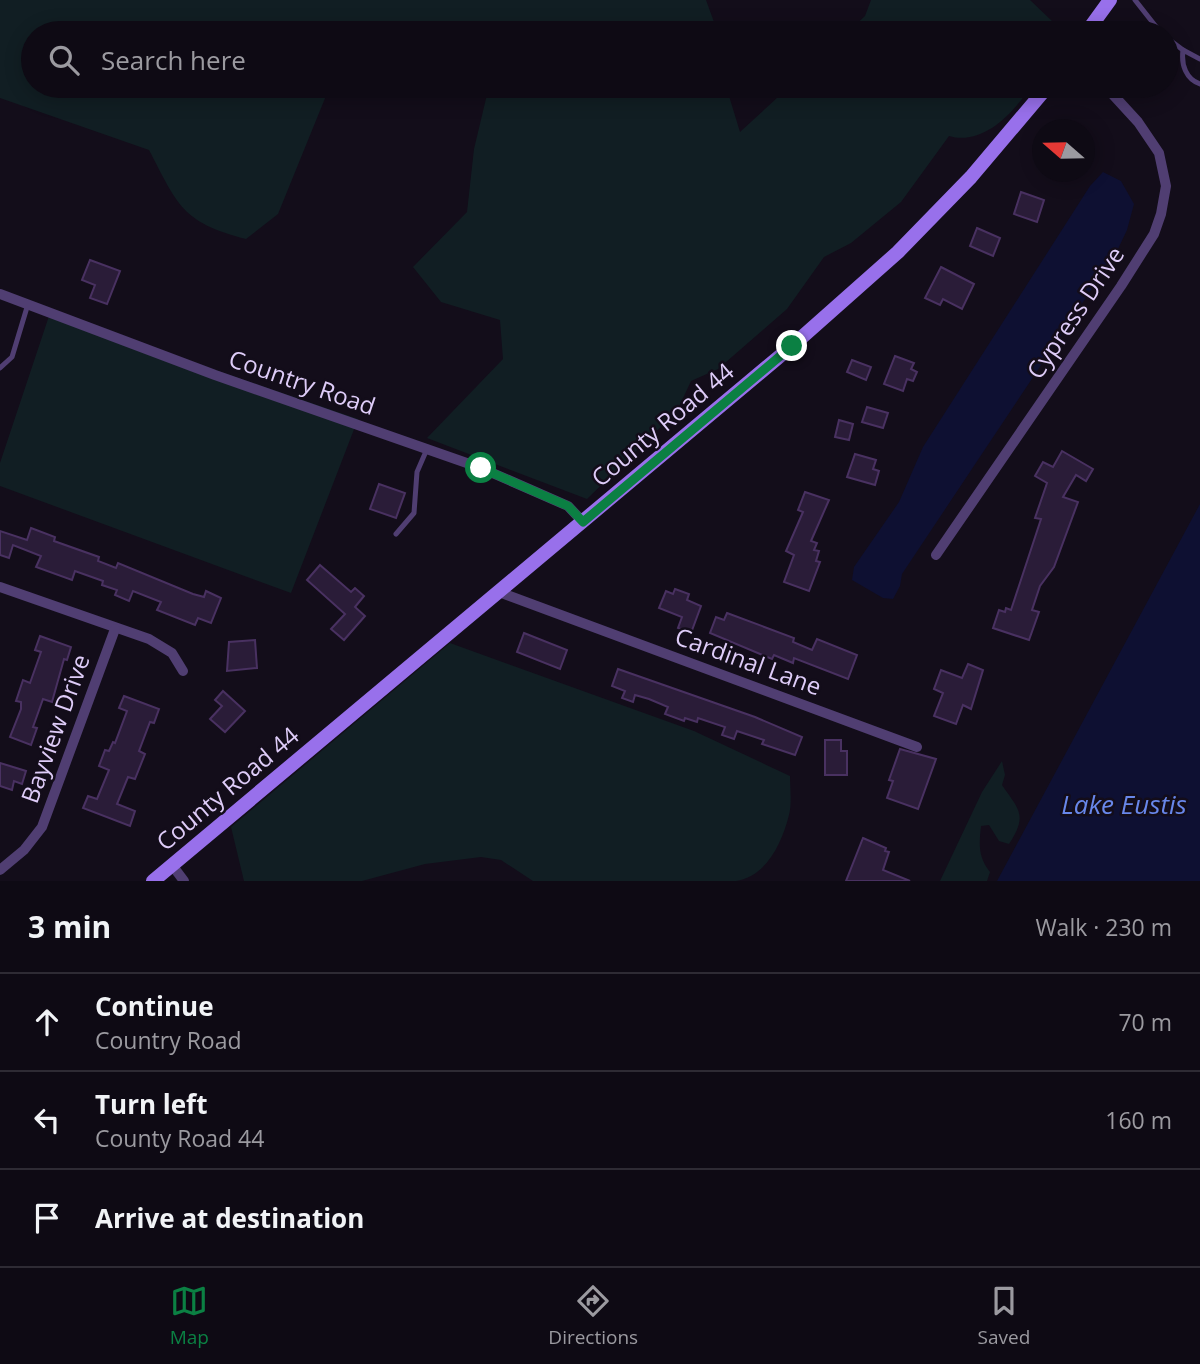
<!DOCTYPE html>
<meta charset="utf-8">
<style>
body{margin:0;font-family:"Open Sans",sans-serif;background:#17131d;color:#f1f3f6}
.compass{position:absolute;left:1032px;top:119px;width:63px;height:63px;border-radius:50%;background:#0e0a14;box-shadow:0 4px 18px #0003;rotate:290deg}
.stop{position:absolute;width:21px;height:21px;margin:-16px;border:5px solid #0b8043;border-radius:50%;background:#fff}
.stop.end{background:#0b8043;border-color:#fff;box-shadow:0 2px 7px #0008}
.list{margin:0;padding:0;list-style:none}
h2{display:flex;justify-content:space-between;align-items:center;height:91px;margin:0;padding:0 28px;font-size:30px}
h2 small{font-size:23px;font-weight:400;color:#9b9aa0}
.list li{display:grid;grid-template-columns:46px 1fr auto;gap:21px;align-items:center;box-sizing:border-box;height:98px;padding:0 28px;border-top:2px solid #2e2b34}
.list b{display:block;font-size:26px;white-space:nowrap}
.list p{margin:0;font-size:23px;white-space:nowrap;color:#9b9aa0}
.list em{font-size:23px;font-style:normal;color:#9b9aa0}
.icon{flex:none;width:38px;height:38px;fill:none;stroke:currentColor;stroke-width:2;stroke-linecap:round;stroke-linejoin:round}
.map{position:relative;flex:none;width:1200px;height:881px;overflow:hidden}
.search{position:absolute;background:#0e0a14;box-shadow:0 4px 18px #0003;left:21px;right:21px;top:21px;height:77px;display:flex;align-items:center;gap:18px;box-sizing:border-box;padding:0 24px;border-radius:38px;color:#9b9aa0;font-size:26px}
.sheet{height:385px;background:#0e0a14}
nav{display:flex;justify-content:space-around;align-items:center;box-sizing:border-box;height:98px;border-top:2px solid #2e2b34;background:#0e0a14;font-size:19px;color:#9b9aa0}
nav a{display:grid;justify-items:center;gap:4px}
nav .on{color:#0b8043}
.map>svg:first-child{display:block}
.green{fill:#111e23}
.water{fill:#0e1032}
.building{fill:#2a1c38;stroke:#493161;stroke-width:2}
.lines{fill:none;stroke-linecap:round;stroke-linejoin:round}
.service{stroke:#503e72;stroke-width:5}
.minor{stroke:#503e72;stroke-width:10}
.secondary{stroke:#9870eb;stroke-width:14}
.route{stroke:#0b8043;stroke-width:9}
.labels{text-anchor:middle;stroke-width:5;stroke-linejoin:round;paint-order:stroke}
.street-label{font-size:24px;fill:#deccf8;stroke:#130d1a}
.water-label{font-size:26px;font-style:italic;fill:#6887ea;stroke:#130d1a}
</style>
<div class="map">
<svg width="1200" height="881" viewBox="0 0 1200 881">
<rect width="100%" height="100%" fill="#130d1a"/>
<g class="green">
<path d="M0 0H706L718 33H33V86H330L278 214 246 239C181 222 178 205 149 150L0 98Z"/>
<polygon points="871,0 1030,0 1053,22 1052,33 847,33 865,16"/>
<path d="M489 86H726L740 132 790 86H1031C1014 113 983 146 949 136L901 202 851 243 824 257 787 309 718 369 691 381 677 411 587 499 427 438 503 359 500 320 441 302 413 267 467 212 474 149Z"/>
<polygon points="50,313 358,419 291,593 0,486 0,463"/>
<path d="M450 643 694 731 790 776C790 788 792 804 789 815 782 843 766 877 736 881H533L501 860 481 857 425 864 362 881H244L231 827Z"/>
<path d="M1002 761 1005 775 1002 785C1019 810 1028 815 1009 844L999 841 989 825 981 826C979 845 978 857 990 872L987 881H940L982 792Z"/>
</g>
<g class="water">
<polygon points="1103,172 1121,181 1134,204 1127,230 1117,251 902,574 900,586 893,599 883,598 852,580 854,567 899,502 923,447 1090,186"/>
<polygon points="1200,504 1200,881 997,881"/>
</g>
<g class="building">
<polygon points="1021,192 1044,200 1037,222 1014,214"/>
<polygon points="977,228 1000,238 993,256 970,246"/>
<polygon points="90,260 120,271 107,304 90,298 95,285 82,280"/>
<polygon points="941,267 974,284 962,309 943,299 940,305 925,298"/>
<polygon points="895,356 914,363 911,369 917,372 913,381 907,379 903,391 884,384"/>
<polygon points="852,360 871,367 866,380 847,372"/>
<polygon points="867,407 888,413 883,428 862,422"/>
<polygon points="839,420 853,424 849,440 835,437"/>
<polygon points="1062,451 1093,469 1086,481 1076,475 1063,497 1078,502 1054,567 1040,586 1032,610 1039,612 1029,640 993,628 999,610 1005,612 1006,608 1011,610 1041,519 1035,518 1047,483 1035,476 1043,462 1053,467"/>
<polygon points="855,454 876,460 873,469 879,471 875,485 847,477"/>
<polygon points="379,484 405,493 396,518 370,509"/>
<polygon points="805,492 829,500 811,541 817,543 814,550 819,551 816,561 820,562 809,591 784,582 794,555 786,551 803,512 798,510"/>
<polygon points="31,528 55,537 54,541 99,557 98,561 116,568 118,563 193,594 204,597 206,591 221,598 211,623 198,618 195,625 157,610 161,602 133,591 129,601 115,595 117,590 102,585 103,581 75,571 72,580 36,567 41,556 13,545 9,558 0,555 0,531 27,540"/>
<polygon points="320,565 351,592 355,588 364,596 355,607 365,616 344,640 331,629 345,614 307,580"/>
<polygon points="675,589 689,594 687,600 701,606 691,633 678,628 682,617 659,608 666,591 673,594"/>
<polygon points="727,613 794,638 793,642 812,650 817,639 857,655 848,679 794,658 793,663 774,655 772,659 710,633 716,617 724,620"/>
<polygon points="524,633 567,650 560,669 517,652"/>
<polygon points="40,636 71,647 67,660 64,659 52,702 43,699 33,727 37,728 31,745 10,737 21,709 21,702 16,701 23,680 30,683 41,652 35,650"/>
<polygon points="255,640 257,668 227,671 229,642"/>
<polygon points="968,664 983,670 971,709 963,705 956,724 934,716 943,693 934,689 941,670 962,678"/>
<polygon points="618,669 755,717 802,737 795,755 762,744 764,740 737,731 734,739 722,735 725,727 698,718 697,722 685,718 684,721 665,714 668,707 649,699 635,695 633,702 622,698 625,691 612,686"/>
<polygon points="223,691 245,711 225,732 210,719 222,706 215,700"/>
<polygon points="124,696 159,709 154,723 150,722 139,751 145,754 135,779 128,777 117,804 135,811 130,826 83,808 88,796 97,799 109,770 99,766 105,750 109,751 113,742 115,743 127,711 119,708"/>
<polygon points="825,740 841,740 841,751 847,751 847,775 825,775"/>
<polygon points="900,749 936,759 918,809 887,798 893,781 889,780"/>
<polygon points="0,763 26,771 22,784 14,781 12,790 0,786"/>
<polygon points="863,838 886,848 885,851 889,852 883,870 910,881 846,881"/>
</g>
<g class="lines">
<g class="service">
<polyline points="1135,0 1161,33"/>
<polyline points="1167,38 1183,50"/>
<path d="M1200 59 1183 50C1181 65 1186 79 1200 84"/>
<polyline points="0,368 12,357 28,304"/>
<polyline points="396,534 414,513 417,472 427,449"/>
</g>
<g class="minor">
<polyline points="0,294 215,375 481,468 568,506 583,522"/>
<polyline points="936,555 1121,286 1154,234 1161,214 1166,186 1159,153 1138,122 1105,86"/>
<polyline points="0,587 149,639 172,653 183,671"/>
<polyline points="499,592 917,747"/>
<polyline points="172,865 184,881"/>
<polyline points="0,870 24,850 42,827 115,629"/>
</g>
<g class="secondary">
<polyline points="1086,33 1110,0"/>
<polyline points="153,881 792,346 898,252 971,177 1048,86"/>
</g>
</g>
<g class="lines">
<polyline class="route" points="481,468 568,506 583,522 792,346"/>
</g>
<g class="labels">
<g class="street-label">
<text transform="translate(1076 313) rotate(-56)" y="8">Cypress Drive</text>
<text transform="translate(302 383) rotate(19)" y="8">Country Road</text>
<text transform="translate(663 425) rotate(-40)" y="8">County Road 44</text>
<text transform="translate(748 662) rotate(20)" y="8">Cardinal Lane</text>
<text transform="translate(56 729) rotate(-70)" y="8">Bayview Drive</text>
<text transform="translate(228 789) rotate(-40)" y="8">County Road 44</text>
</g>
<g class="water-label">
<text x="1124" y="814">Lake Eustis</text>
</g>
</g>
</svg>
<svg class="compass" viewBox="-18 -18 36 36"><path d="M0-13l5 13h-10z" fill="#e53935"/><path d="M0 13l5-13h-10z" fill="#9b9aa0"/></svg>
<div class="stop" style="left:481px;top:468px"></div>
<div class="stop end" style="left:792px;top:346px"></div>
<div class="search"><svg class="icon" aria-label="search" viewBox="0 0 24 24"><circle cx="10" cy="10" r="6"/><path d="M15 15l6 6"/></svg>Search here</div>
</div>
<section class="sheet">
<h2>3 min<small>Walk · 230 m</small></h2>
<ul class="list">
<li><svg class="icon" aria-label="ahead" viewBox="0 0 24 24"><path d="M12 20V5M6 11l6-6 6 6"/></svg><div><b>Continue</b><p>Country Road</p></div><em>70 m</em></li>
<li><svg class="icon" aria-label="left" viewBox="0 0 24 24"><path d="M17 20v-9H6M10 6l-5 5 5 5"/></svg><div><b>Turn left</b><p>County Road 44</p></div><em>160 m</em></li>
<li><svg class="icon" aria-label="arrive" viewBox="0 0 24 24"><path d="M6 21V4h12l-3 4 3 4H6"/></svg><div><b>Arrive at destination</b></div></li>
</ul>
</section>
<nav>
<a class="on"><svg class="icon" aria-label="map" viewBox="0 0 24 24"><path d="M3 6l6-2 6 2 6-2v14l-6 2-6-2-6 2zM9 4v14M15 6v14"/></svg>Map</a>
<a><svg class="icon" aria-label="directions" viewBox="0 0 24 24"><path d="M12 3l9 9-9 9-9-9zM9 14v-3h6M13 9l2 2-2 2"/></svg>Directions</a>
<a><svg class="icon" aria-label="saved" viewBox="0 0 24 24"><path d="M7 4h10v16l-5-4-5 4z"/></svg>Saved</a>
</nav>
